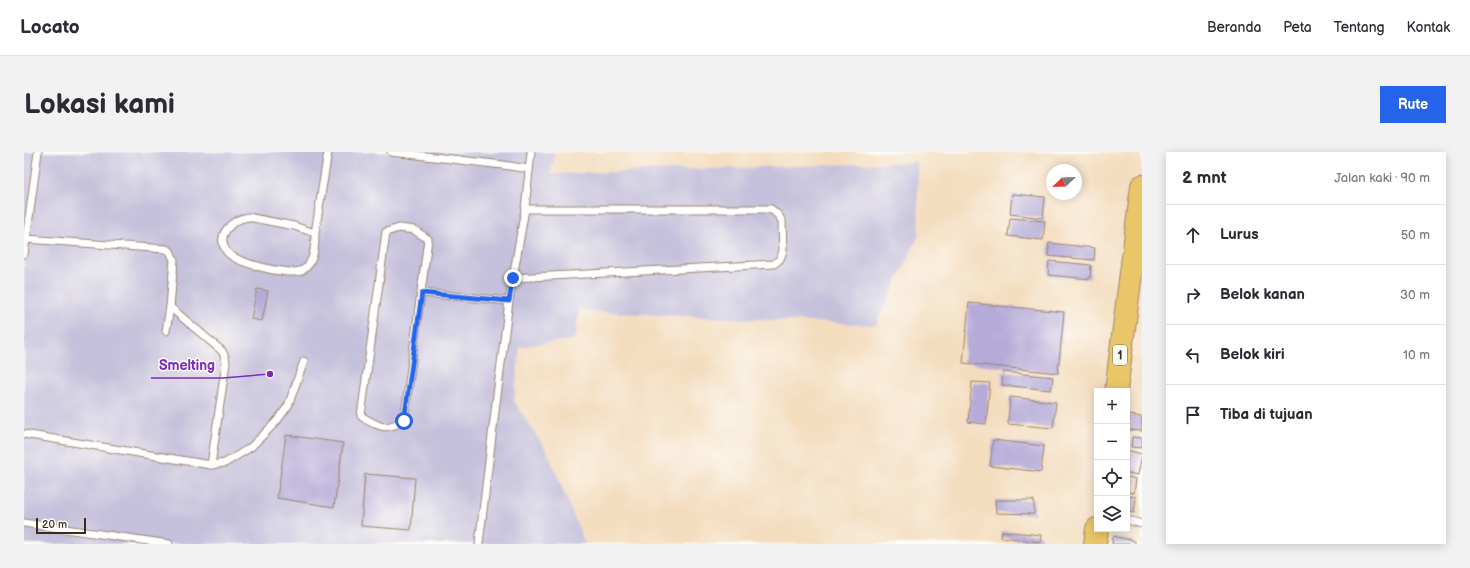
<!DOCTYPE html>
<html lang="id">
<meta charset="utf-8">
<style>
body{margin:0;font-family:"Balsamiq Sans",sans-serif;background:#f2f2f3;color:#2b2b33}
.controls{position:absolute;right:12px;bottom:12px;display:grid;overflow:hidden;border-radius:0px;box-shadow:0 2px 10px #0003}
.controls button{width:36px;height:36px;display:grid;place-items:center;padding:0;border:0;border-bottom:1px solid #e1e1e2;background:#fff;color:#2b2b33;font:20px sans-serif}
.compass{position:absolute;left:1022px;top:12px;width:36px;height:36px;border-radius:50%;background:#fff;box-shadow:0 2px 10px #0003;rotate:247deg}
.scale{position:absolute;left:12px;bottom:10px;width:50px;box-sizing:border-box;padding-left:4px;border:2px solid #3b2a1e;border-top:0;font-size:11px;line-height:14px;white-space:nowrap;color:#3b2a1e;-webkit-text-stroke:3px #fdfcf7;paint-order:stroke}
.stop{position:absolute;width:12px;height:12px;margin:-9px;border:3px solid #2563eb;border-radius:50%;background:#fff}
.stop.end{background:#2563eb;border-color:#fff;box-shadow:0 1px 4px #0008}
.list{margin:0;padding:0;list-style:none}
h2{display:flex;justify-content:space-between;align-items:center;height:52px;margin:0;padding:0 16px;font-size:17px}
h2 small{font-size:13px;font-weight:400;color:#7c7c81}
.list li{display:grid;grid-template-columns:26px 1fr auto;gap:12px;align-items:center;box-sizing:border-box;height:60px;padding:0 16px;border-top:1px solid #e1e1e2}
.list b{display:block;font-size:15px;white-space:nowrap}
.list em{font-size:13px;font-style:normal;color:#7c7c81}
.icon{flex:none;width:22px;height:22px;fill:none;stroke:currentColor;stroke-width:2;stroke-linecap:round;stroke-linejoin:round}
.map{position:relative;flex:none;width:1118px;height:392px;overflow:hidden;border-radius:0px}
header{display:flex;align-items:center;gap:24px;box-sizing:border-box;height:56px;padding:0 20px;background:#fff;border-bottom:1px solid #e1e1e2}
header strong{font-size:19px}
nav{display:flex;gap:22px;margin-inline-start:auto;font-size:14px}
.intro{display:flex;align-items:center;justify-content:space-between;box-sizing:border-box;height:96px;padding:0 24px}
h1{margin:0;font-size:28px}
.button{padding:10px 18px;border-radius:0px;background:#2563eb;color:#fff;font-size:14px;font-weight:700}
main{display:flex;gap:24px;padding:0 24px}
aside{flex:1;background:#fff;border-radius:0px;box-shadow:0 2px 10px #0003}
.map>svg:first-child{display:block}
.industrial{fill:#c5c0db}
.building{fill:#b5aad8}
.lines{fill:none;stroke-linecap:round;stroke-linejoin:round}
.lane-casing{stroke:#98846e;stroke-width:9}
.highway-casing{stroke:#98846e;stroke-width:24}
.lane{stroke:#fff;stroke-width:7}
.highway{stroke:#ebc669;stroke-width:22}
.route{stroke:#2563eb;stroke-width:5}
.labels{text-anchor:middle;stroke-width:3;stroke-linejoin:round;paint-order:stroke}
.shield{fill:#fdfcf7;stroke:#75695f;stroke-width:1}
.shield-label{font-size:12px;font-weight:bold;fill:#3b2a1e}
.leader{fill:none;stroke:#7b2cbf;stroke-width:1.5}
.callout-dot{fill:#7b2cbf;stroke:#fdfcf7;stroke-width:1.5}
.callout-label{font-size:14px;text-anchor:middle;font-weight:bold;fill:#7b2cbf;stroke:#fdfcf7;stroke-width:3;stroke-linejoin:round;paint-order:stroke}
</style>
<header>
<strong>Locato</strong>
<nav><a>Beranda</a><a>Peta</a><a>Tentang</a><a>Kontak</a></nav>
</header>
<div class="intro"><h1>Lokasi kami</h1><a class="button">Rute</a></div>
<main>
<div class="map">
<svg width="1118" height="392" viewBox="0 0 1118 392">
<rect width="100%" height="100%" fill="#fdfcf7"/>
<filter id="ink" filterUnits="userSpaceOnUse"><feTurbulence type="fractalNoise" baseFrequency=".025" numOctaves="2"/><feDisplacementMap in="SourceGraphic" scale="8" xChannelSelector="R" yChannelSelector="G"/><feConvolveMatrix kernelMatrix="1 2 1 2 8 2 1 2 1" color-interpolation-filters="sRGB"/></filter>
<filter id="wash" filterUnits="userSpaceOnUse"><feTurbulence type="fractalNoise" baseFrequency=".012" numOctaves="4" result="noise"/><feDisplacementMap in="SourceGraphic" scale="16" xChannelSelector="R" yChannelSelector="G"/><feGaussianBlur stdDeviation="0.9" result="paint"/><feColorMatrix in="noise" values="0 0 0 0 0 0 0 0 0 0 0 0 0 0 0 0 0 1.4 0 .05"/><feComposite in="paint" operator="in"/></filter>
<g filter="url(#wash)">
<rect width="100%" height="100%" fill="#f4ddbf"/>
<polygon class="industrial" points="0,0 531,0 527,22 893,10 895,83 852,173 555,159 551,187 496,195 490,249 524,301 561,392 0,392"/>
<g id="blocks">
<g class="building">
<polygon points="988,42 1021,45 1019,66 986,62"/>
<polygon points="986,66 1021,69 1019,88 984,84"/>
<polygon points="1025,91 1071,96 1070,108 1024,104"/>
<polygon points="1025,109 1067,113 1066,127 1024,123"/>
<polygon points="233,137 244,139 238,169 227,167"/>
<polygon points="945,151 1040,160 1034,221 939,211"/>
<polygon points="979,220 1029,225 1027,238 978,233"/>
<polygon points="948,230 966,231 962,272 944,270"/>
<polygon points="986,245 1032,250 1029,276 984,272"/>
<polygon points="1106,263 1118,265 1118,279 1105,278"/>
<polygon points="262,283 319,291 310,355 253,346"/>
<polygon points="1108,285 1118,286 1118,296 1107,295"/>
<polygon points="969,288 1020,294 1017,320 966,314"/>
<polygon points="1103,298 1118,302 1114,323 1103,321"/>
<polygon points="341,322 391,326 387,378 337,374"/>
<polygon points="1103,325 1112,327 1110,341 1103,340"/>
<polygon points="1103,344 1112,345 1110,361 1103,360"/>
<polygon points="971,348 1010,348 1010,362 972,361"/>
<polygon points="978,379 1017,383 1016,390 977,385"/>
<polygon points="1089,384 1111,389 1111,392 1088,392"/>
</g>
</g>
</g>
<g filter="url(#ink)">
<use href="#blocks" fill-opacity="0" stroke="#98846e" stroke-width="1"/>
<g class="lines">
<defs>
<g id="lane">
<polyline points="367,0 479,13 505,17"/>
<path d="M375 76 390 78 404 87 380 269C359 279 356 275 337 264L362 80Z"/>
<path d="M291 81 270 74 224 65C207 68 191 83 203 100 211 111 268 125 279 118 291 110 291 93 291 81L304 0"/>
<polyline points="2,87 142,97 146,99 150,108 146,155 142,179"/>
<polyline points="0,102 14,0"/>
<polyline points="489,126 750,112 756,107 759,99 758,69 754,63 747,57 501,57"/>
<polyline points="398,141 485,149"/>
<polyline points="146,155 198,199 201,205 202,211 187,313"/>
<polyline points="0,282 187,313 201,311 227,295 252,270 264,254 280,209"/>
<polyline points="1103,368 1118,372"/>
<polyline points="0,371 145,392"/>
<polyline points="455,392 471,259 485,149 501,57 507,0"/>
</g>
<g id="highway">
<polyline points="1092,239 1118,34"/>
<polyline points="1071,392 1073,377"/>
</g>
</defs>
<use href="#lane" class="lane-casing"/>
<use href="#highway" class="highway-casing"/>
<use href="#lane" class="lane"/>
<use href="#highway" class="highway"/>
</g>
</g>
<g class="lines" filter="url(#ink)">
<polyline class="route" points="380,269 398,141 485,149 489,126"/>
</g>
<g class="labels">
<rect class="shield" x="1089" y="193" width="14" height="20" rx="3"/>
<g class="shield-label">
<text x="1096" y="207">1</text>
</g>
</g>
<path class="leader" d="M246 222L199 226H127"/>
<circle class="callout-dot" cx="246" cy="222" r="4"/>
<g class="callout-label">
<text x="163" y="218">Smelting</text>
</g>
</svg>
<div class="controls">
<button>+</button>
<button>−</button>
<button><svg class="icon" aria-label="locate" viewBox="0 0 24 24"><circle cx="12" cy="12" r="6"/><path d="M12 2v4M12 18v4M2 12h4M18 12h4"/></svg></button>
<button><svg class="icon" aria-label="layers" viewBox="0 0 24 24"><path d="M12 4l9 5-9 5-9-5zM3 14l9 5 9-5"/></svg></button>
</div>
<svg class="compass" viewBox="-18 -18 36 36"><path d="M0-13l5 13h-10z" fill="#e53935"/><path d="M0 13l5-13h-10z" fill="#7c7c81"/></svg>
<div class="scale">20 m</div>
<div class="stop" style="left:380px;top:269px"></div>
<div class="stop end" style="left:489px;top:126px"></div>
</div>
<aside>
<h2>2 mnt<small>Jalan kaki · 90 m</small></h2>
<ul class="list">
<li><svg class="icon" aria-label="ahead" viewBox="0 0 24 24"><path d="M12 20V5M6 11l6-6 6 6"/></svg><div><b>Lurus</b></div><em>50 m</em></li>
<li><svg class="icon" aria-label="right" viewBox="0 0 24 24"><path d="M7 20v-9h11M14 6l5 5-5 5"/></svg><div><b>Belok kanan</b></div><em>30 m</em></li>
<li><svg class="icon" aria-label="left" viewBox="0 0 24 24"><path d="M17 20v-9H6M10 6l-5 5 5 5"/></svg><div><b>Belok kiri</b></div><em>10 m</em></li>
<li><svg class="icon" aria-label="arrive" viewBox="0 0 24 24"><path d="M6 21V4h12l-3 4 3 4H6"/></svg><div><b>Tiba di tujuan</b></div></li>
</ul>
</aside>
</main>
